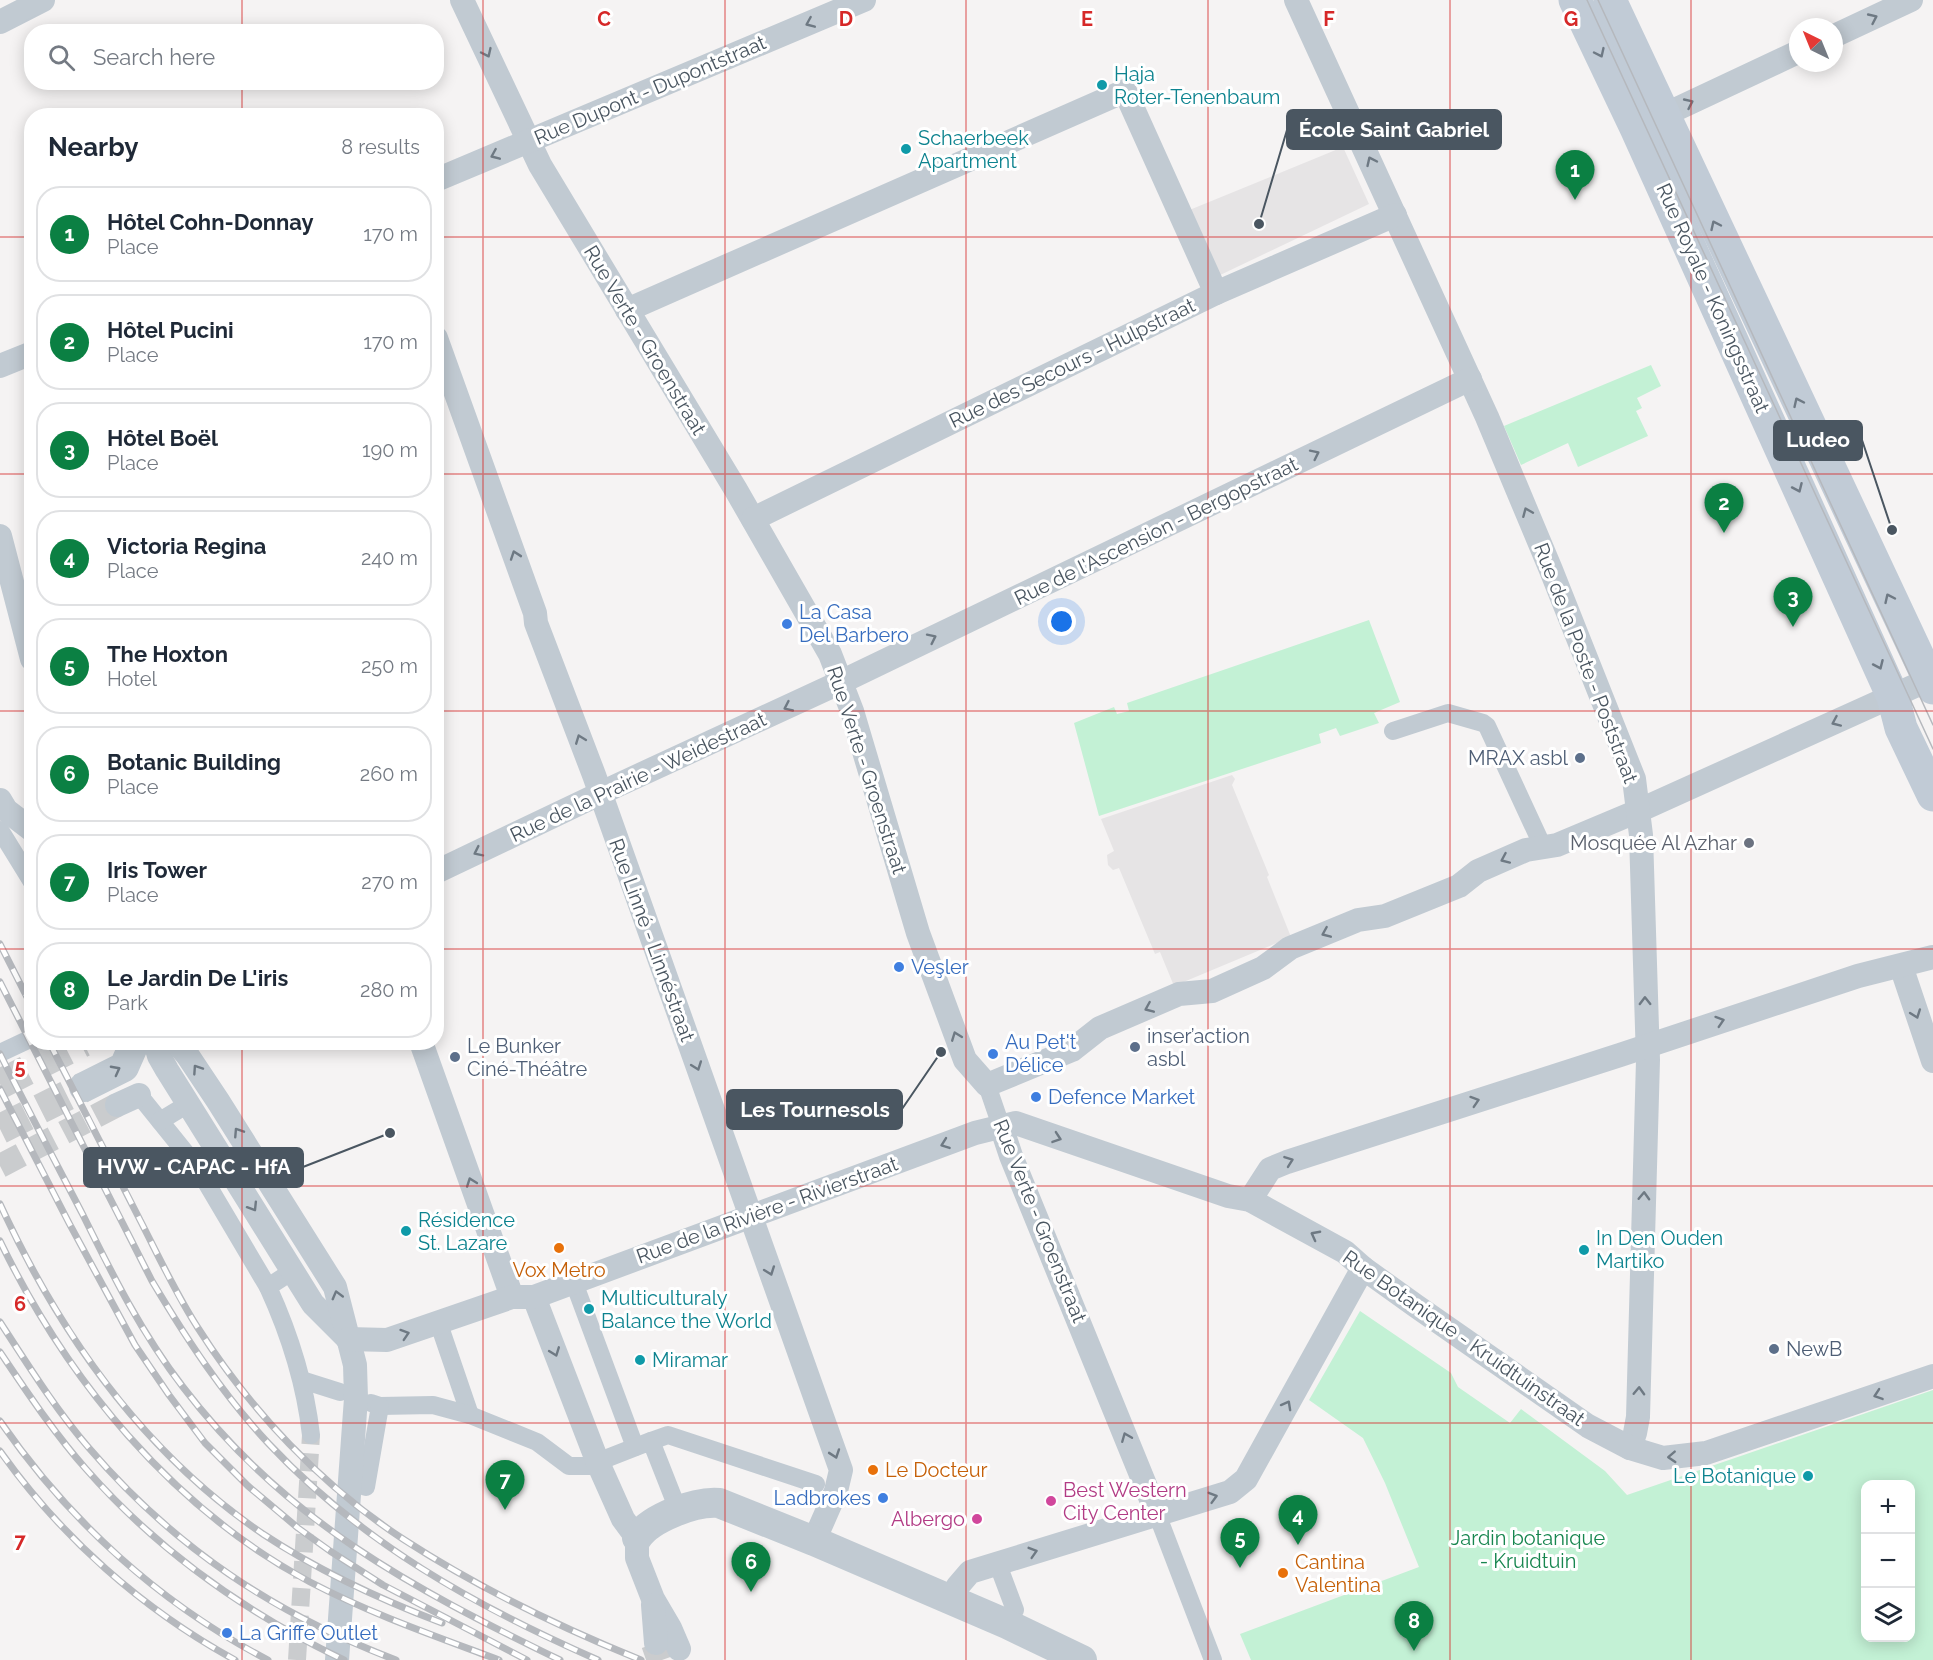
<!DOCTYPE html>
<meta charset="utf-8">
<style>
body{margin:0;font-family:Raleway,sans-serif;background:#f6f6f7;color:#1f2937}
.controls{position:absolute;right:18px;bottom:18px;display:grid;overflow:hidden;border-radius:12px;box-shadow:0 3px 15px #0003}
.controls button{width:54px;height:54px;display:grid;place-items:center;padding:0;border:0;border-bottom:2px solid #e0e1e3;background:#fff;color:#1f2937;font:30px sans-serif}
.compass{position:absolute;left:1789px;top:18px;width:54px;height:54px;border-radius:50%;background:#fff;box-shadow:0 3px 15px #0003;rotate:317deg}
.you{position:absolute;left:1062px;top:622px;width:21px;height:21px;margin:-15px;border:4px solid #fff;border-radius:50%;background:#1a73e8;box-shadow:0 0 0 9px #1a73e833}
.badge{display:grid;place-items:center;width:39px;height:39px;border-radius:50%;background:#0b8043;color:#fff;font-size:20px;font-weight:700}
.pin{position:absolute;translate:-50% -50px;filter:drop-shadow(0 2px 3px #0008)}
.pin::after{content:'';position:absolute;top:32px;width:21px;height:18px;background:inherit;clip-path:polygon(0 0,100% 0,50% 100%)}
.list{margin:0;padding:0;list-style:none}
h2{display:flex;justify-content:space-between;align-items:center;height:78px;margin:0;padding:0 24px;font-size:26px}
h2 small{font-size:20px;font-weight:400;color:#747a83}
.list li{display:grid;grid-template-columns:39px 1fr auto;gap:18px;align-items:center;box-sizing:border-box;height:96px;margin:0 12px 12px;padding:0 12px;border:2px solid #e0e1e3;border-radius:24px}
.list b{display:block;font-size:22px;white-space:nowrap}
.list p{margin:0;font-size:20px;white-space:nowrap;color:#747a83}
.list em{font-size:20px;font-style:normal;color:#747a83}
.icon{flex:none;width:33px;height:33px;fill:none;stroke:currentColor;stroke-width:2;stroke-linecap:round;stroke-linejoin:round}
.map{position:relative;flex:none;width:1933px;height:1660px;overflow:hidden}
.search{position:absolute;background:#fff;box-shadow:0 3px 15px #0003;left:24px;top:24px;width:420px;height:66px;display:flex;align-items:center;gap:15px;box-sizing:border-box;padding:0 21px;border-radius:24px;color:#747a83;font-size:22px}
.panel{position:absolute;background:#fff;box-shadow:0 3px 15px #0003;left:24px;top:108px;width:420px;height:942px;border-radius:24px}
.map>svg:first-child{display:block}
.education{fill:#e6e4e5}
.green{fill:#c3f1d5;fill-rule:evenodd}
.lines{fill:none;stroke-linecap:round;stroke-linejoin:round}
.pedestrian-tunnel{stroke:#caccce;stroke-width:18;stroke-dasharray:18 9;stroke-linecap:butt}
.minor-tunnel{stroke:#caccce;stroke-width:24;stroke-dasharray:24 12;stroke-linecap:butt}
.tertiary-tunnel{stroke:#caccce;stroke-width:30;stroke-dasharray:30 15;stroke-linecap:butt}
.pedestrian{stroke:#c1cad2;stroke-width:18}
.minor{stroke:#c1cad2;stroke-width:24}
.tertiary{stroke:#c1cad2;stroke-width:30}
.secondary{stroke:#c1cbd6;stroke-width:33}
.tram{stroke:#b5b8bd;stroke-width:1.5}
.rail-casing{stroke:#b5b8bd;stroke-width:7}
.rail{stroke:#fff;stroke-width:4.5;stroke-dasharray:14;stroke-linecap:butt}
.oneway{stroke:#6e7983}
.oneway2{stroke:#6e7984}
.grid{fill:none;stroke:#d62828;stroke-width:1.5;stroke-opacity:0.55}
.culture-dot{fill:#0f9aa8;stroke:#fff;stroke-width:2}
.shop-dot{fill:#3f7fe0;stroke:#fff;stroke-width:2}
.service-dot{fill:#5c6f8a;stroke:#fff;stroke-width:2}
.worship-dot{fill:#6b7280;stroke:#fff;stroke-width:2}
.food-dot{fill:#e8710a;stroke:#fff;stroke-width:2}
.hotel-dot{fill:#d1479c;stroke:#fff;stroke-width:2}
.labels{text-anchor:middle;stroke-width:6;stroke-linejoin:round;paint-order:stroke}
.culture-label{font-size:20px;fill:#0d838f;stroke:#fff;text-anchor:start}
.street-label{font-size:20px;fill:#4a5661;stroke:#fff}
.shop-label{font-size:20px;fill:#366cbe;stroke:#fff;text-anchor:start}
.service-label{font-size:20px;fill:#4e5e75;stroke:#fff;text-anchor:start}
.worship-label{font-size:20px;fill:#5b616d;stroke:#fff;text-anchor:end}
.food-label{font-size:20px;fill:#c56008;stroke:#fff;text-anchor:start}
.hotel-label{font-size:20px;fill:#b23c85;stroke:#fff;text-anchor:start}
.park-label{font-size:20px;fill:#17864f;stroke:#fff}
.grid-label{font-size:20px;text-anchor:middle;font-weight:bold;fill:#d62828;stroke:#fff;stroke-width:6;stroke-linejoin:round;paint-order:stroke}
.leader{fill:none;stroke:#4a5661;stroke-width:2}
.callout-dot{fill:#4a5661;stroke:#fff;stroke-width:2}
.callout{fill:#4a5661;stroke:#4a5661;stroke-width:2}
.callout-label{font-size:21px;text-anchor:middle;font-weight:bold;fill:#fff}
</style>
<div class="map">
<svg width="1933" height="1660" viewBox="0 0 1933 1660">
<rect width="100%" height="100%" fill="#f5f3f3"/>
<g class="education">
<polygon points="1343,147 1369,204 1216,277 1187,211"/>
<polygon points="1232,775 1235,779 1232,785 1269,875 1267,877 1291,937 1174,986 1160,952 1155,954 1119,868 1113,870 1108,865 1107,855 1114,851 1101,819"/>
</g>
<g class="green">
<polygon points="1651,365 1661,386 1637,398 1642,408 1636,411 1648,436 1578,467 1568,443 1521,465 1504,426"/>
<polygon points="1369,620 1400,702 1374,713 1379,723 1340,736 1336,728 1319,734 1321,743 1099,816 1074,723 1114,707 1117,714 1129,711 1127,703"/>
<path d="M1360 1311 1451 1373 1458 1387 1510 1423 1521 1409 1605 1471 1627 1495 1933 1390V1660H1251L1240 1634 1419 1567 1385 1483 1363 1438 1309 1400ZM1866 1484H1910V1638H1866Z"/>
</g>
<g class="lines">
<polyline class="pedestrian-tunnel" points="297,1660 311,1435"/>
<polyline class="minor-tunnel" points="0,1166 117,1105"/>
<g class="tertiary-tunnel">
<polyline points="0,1084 83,1042"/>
<polyline points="0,1129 84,1087"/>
<polyline points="656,1643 662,1660"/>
</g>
<g class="pedestrian">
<polyline points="1393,731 1448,713 1483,723 1487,726 1543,847"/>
<polyline points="0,830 32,882"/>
<polyline points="0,1053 32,1038"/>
<polyline points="987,1085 1001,1126"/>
<polyline points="139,1095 197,1167 268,1287"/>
<polyline points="160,1121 183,1107"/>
<path d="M288 1274 268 1287C290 1335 305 1382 311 1435"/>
<polyline points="576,1288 635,1447"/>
<polyline points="441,1330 470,1415"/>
<polyline points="302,1380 340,1392"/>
<polyline points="371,1403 380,1406 433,1405 470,1415 537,1442 569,1466 591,1466"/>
<polyline points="651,1441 668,1435 816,1484"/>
<polyline points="605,1459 651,1441 673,1497"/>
<polyline points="366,1487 380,1406"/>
<polyline points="1157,1514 1213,1660"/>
<polyline points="1000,1570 1015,1610"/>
</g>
<g class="minor">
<polyline points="462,0 540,165 736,490 830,654 852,711 918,933 965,1060 987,1085 1072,1050 1100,1028 1179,994 1212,991 1263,968 1290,948 1358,920 1385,916 1459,886 1478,871 1526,850 1557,845 1638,811 1928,680"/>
<polyline points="1296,0 1487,417 1551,570 1634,779 1641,835 1648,1060 1638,1417 1635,1433 1630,1448"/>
<polyline points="0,22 43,0"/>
<polyline points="1834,36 1911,0"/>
<polyline points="1649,122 1798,52"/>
<polyline points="436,180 864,0"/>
<polyline points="627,310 1125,91 1216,293"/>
<polyline points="436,338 535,613 536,623 594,775 841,1470 836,1491 814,1541"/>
<polyline points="0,366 32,353"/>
<polyline points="753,519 1216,293 1395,215"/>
<polyline points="0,536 32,659"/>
<polyline points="0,800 6,810 32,830"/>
<polyline points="436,872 616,786 841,682 1470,379"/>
<polyline points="1901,966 1933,1061"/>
<polyline points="155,1042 159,1056 167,1070 313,1304 348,1339"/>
<polyline points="176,1042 188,1056 218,1101 335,1287 355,1365 356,1398 337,1660"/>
<polyline points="421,1042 512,1297"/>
<polyline points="117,1105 139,1095"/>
<polyline points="1001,1126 1011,1156 1157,1514"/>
<polyline points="1250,1200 1270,1169 1287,1162 1620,1055 1858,976 1933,957"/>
<polyline points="534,1297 598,1463 623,1519 637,1538 637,1558 653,1599 670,1628 679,1649"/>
<polyline points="348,1339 387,1340 512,1297 534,1297 975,1133 1016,1123 1228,1196 1250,1200 1345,1252 1363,1268 1416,1306 1588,1426 1630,1448 1663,1458 1706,1453 1933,1376"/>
<polyline points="951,1599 958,1586 970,1572 1230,1492 1246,1479 1363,1268"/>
<polyline points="653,1605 656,1643"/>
</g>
<g class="tertiary">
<polyline points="84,1087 124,1067 135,1042"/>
<path d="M637 1538C650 1518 695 1501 719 1503L814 1541 1007 1624 1082 1660"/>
</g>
<g class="secondary">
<polyline points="1575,0 1636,128 1893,697 1901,728 1933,795"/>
<polyline points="1610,0 1933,688"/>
</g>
<g class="tram">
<polyline points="1587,0 1933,749"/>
<polyline points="1598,0 1933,725"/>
</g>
<defs>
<g id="rail">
<polyline points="0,944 32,1007"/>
<path d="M0 982 152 1281C186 1338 223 1395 269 1444 362 1543 475 1606 598 1660"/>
<path d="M49 1042C80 1102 110 1161 140 1220 159 1257 176 1294 198 1328 250 1410 322 1486 403 1539 477 1587 559 1627 641 1660"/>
<path d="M0 1054C27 1108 55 1161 83 1215 112 1274 142 1334 183 1387 285 1521 412 1588 560 1660"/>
<polyline points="0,1089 69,1223 135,1345 169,1395 205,1443 248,1486 298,1528 330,1551 383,1585 527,1660"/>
<path d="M0 1204C59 1333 144 1453 263 1534 319 1571 379 1599 442 1623"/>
<path d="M0 1241C67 1380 172 1508 310 1582 371 1614 435 1636 499 1660"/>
<path d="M0 1322C28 1365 56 1410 89 1448 174 1547 274 1614 396 1660"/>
<path d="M0 1352C27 1392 54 1433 86 1469 158 1551 246 1613 344 1660"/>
<path d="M0 1421C69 1521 160 1604 268 1660"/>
<path d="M0 1451C61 1537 142 1609 235 1660"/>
</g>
</defs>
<use href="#rail" class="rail-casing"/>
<use href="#rail" class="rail"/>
</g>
<defs><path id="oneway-chevron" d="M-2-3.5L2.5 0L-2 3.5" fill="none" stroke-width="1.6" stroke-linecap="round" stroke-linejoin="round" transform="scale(1.5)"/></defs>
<g class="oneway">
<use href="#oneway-chevron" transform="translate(1873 18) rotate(-25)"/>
<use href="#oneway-chevron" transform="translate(810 23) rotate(157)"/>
<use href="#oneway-chevron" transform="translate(487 53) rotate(65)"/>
<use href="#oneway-chevron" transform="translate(1689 103) rotate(-25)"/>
<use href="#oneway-chevron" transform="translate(495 155) rotate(157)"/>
<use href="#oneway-chevron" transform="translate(1371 161) rotate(-115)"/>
<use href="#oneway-chevron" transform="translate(1315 454) rotate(-26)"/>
<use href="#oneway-chevron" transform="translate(1527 512) rotate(-113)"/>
<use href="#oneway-chevron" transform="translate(515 555) rotate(-109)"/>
<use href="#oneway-chevron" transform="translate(932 638) rotate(-26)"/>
<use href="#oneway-chevron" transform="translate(788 707) rotate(155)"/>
<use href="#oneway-chevron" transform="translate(1836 722) rotate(156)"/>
<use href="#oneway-chevron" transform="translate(580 739) rotate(-111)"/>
<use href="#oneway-chevron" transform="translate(478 852) rotate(154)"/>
<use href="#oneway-chevron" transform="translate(1505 859) rotate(156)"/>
<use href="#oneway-chevron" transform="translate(1326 933) rotate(157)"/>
<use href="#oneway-chevron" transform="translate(1645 1001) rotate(-91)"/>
<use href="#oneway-chevron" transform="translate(1149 1008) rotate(157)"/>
<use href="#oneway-chevron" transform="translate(1916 1014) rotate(70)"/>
<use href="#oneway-chevron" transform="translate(1720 1021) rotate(-18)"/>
<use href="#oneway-chevron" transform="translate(956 1036) rotate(-111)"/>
<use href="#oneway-chevron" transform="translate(697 1066) rotate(70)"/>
<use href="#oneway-chevron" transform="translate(197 1069) rotate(-124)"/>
<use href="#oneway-chevron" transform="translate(116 1070) rotate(-28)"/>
<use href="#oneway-chevron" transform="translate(1475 1101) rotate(-18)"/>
<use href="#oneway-chevron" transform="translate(238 1132) rotate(-123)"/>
<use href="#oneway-chevron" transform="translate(1057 1138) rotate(19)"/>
<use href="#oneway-chevron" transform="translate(945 1144) rotate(160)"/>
<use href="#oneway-chevron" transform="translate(1289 1161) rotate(-20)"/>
<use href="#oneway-chevron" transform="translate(471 1182) rotate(-110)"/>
<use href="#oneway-chevron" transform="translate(1644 1196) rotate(-88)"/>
<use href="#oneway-chevron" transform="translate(253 1207) rotate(58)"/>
<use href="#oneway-chevron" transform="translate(1315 1235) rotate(-152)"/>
<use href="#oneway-chevron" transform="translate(770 1271) rotate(70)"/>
<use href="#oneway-chevron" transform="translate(337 1295) rotate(-105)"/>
<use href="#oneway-chevron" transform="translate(405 1334) rotate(-18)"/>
<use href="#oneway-chevron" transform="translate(555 1352) rotate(69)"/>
<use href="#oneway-chevron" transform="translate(1639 1391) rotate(-88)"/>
<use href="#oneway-chevron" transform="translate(1878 1395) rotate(161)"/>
<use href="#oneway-chevron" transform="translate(1287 1405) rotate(-61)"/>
<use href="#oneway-chevron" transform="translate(1126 1437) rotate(-112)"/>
<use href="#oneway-chevron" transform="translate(835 1454) rotate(71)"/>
<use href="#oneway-chevron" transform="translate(1672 1457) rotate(177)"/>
<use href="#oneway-chevron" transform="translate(1213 1497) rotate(-16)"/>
<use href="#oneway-chevron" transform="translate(1033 1552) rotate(-17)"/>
</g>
<g class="oneway2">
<use href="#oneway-chevron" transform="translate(1600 53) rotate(65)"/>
<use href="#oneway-chevron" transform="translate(1715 225) rotate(-115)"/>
<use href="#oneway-chevron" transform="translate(1798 402) rotate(-115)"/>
<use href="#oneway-chevron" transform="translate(1798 488) rotate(66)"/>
<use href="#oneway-chevron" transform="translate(1889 598) rotate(-115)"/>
<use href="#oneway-chevron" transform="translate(1879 665) rotate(66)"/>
</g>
<path class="grid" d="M242 0V32M483 0V1660M725 0V1660M966 0V1660M1208 0V1660M1450 0V1660M1691 0V1660M242 82V116M0 237H32M436 237H1933M0 474H32M436 474H1933M0 711H32M436 711H1933M0 949H32M436 949H1933M242 1042V1660M0 1186H1933M0 1423H1933"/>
<g class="culture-dot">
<circle cx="1102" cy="85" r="6"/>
<circle cx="906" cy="149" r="6"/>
<circle cx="406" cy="1231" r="6"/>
<circle cx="1584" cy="1250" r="6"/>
<circle cx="589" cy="1309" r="6"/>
<circle cx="640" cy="1360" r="6"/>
<circle cx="1808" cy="1476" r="6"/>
</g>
<g class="shop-dot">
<circle cx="787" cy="624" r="6"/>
<circle cx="899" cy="967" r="6"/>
<circle cx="993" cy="1054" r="6"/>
<circle cx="1036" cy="1097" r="6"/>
<circle cx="883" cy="1498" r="6"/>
<circle cx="227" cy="1633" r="6"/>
</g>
<g class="service-dot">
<circle cx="1580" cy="758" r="6"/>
<circle cx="1135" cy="1047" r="6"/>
<circle cx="455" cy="1057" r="6"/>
<circle cx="1774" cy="1349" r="6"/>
</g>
<circle class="worship-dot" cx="1749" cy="843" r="6"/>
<g class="food-dot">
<circle cx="559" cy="1248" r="6"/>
<circle cx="873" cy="1470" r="6"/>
<circle cx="1283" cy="1573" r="6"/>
</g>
<g class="hotel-dot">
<circle cx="1051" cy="1501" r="6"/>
<circle cx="977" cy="1519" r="6"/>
</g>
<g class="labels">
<g class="culture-label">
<text x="1114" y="81">Haja<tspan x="1114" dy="23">Roter-Tenenbaum</tspan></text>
<text x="918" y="145">Schaerbeek<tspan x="918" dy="23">Apartment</tspan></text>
<text x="418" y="1227">Résidence<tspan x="418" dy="23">St. Lazare</tspan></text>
<text x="1596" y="1245">In Den Ouden<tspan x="1596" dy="23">Martiko</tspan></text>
<text x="601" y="1305">Multiculturaly<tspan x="601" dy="23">Balance the World</tspan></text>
<text x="652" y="1367">Miramar</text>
<text x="1796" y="1483" text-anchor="end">Le Botanique</text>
</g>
<g class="street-label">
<text transform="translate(650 90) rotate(-23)" y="7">Rue Dupont - Dupontstraat</text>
<text transform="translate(1713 298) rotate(66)" y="7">Rue Royale - Koningsstraat</text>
<text transform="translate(645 340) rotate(59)" y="7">Rue Verte - Groenstraat</text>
<text transform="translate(1072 363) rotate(-26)" y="7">Rue des Secours - Hulpstraat</text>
<text transform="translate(1156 531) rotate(-26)" y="7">Rue de l'Ascension - Bergopstraat</text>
<text transform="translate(1586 663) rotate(69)" y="7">Rue de la Poste - Poststraat</text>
<text transform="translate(867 770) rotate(72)" y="7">Rue Verte - Groenstraat</text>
<text transform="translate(638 777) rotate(-25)" y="7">Rue de la Prairie - Weidestraat</text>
<text transform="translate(652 940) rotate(70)" y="7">Rue Linné - Linnéstraat</text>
<text transform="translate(767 1210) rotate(-20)" y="7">Rue de la Rivière - Rivierstraat</text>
<text transform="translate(1040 1221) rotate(68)" y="7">Rue Verte - Groenstraat</text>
<text transform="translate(1464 1338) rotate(35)" y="7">Rue Botanique - Kruidtuinstraat</text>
</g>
<g class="shop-label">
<text x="799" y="619">La Casa<tspan x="799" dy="23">Del Barbero</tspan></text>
<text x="911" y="974">Veşler</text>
<text x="1005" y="1049">Au Pet't<tspan x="1005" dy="23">Délice</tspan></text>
<text x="1048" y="1104">Defence Market</text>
<text x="871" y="1505" text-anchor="end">Ladbrokes</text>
<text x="239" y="1640">La Griffe Outlet</text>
</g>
<g class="service-label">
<text x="1568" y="765" text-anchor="end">MRAX asbl</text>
<text x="1147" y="1043">inser’action<tspan x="1147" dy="23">asbl</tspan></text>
<text x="467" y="1053">Le Bunker<tspan x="467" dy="23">Ciné-Théâtre</tspan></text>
<text x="1786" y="1356">NewB</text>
</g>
<g class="worship-label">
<text x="1737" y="850">Mosquée Al Azhar</text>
</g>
<g class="food-label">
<text x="559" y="1277" text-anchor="middle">Vox Metro</text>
<text x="885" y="1477">Le Docteur</text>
<text x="1295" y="1569">Cantina<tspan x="1295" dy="23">Valentina</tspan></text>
</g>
<g class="hotel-label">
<text x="1063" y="1497">Best Western<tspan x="1063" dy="23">City Center</tspan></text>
<text x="965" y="1526" text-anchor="end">Albergo</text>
</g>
<g class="park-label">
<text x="1528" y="1545">Jardin botanique<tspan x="1528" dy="23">- Kruidtuin</tspan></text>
</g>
</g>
<g class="grid-label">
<text x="604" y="26">C</text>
<text x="846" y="26">D</text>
<text x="1087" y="26">E</text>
<text x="1329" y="26">F</text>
<text x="1571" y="26">G</text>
<text x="20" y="1074">5</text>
<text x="20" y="1311">6</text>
<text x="20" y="1548">7</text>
</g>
<path class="leader" d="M1259 224L1287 130M1892 530L1862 440M941 1052L902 1109M390 1133L303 1167"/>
<g class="callout-dot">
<circle cx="1259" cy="224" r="6"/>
<circle cx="1892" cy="530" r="6"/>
<circle cx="941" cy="1052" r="6"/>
<circle cx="390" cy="1133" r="6"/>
</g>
<g class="callout">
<rect x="1287" y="110" width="214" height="39" rx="6"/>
<rect x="1774" y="421" width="88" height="39" rx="6"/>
<rect x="727" y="1090" width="175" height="39" rx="6"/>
<rect x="84" y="1148" width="219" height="39" rx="6"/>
</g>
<g class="callout-label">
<text x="1394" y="137">École Saint Gabriel</text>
<text x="1818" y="447">Ludeo</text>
<text x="815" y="1117">Les Tournesols</text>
<text x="194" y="1174">HVW - CAPAC - HfA</text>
</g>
</svg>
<div class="controls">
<button>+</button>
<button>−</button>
<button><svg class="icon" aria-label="layers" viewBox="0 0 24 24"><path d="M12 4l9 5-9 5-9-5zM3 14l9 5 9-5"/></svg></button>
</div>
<svg class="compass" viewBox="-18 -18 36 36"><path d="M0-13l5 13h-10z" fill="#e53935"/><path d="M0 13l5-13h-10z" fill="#747a83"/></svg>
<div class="you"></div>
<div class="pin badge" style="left:1575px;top:200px">1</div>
<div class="pin badge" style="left:1724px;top:533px">2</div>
<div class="pin badge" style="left:1793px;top:627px">3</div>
<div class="pin badge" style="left:1298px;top:1545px">4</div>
<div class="pin badge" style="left:1240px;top:1568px">5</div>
<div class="pin badge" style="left:751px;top:1592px">6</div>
<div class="pin badge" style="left:505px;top:1510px">7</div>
<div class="pin badge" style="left:1414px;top:1651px">8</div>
<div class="search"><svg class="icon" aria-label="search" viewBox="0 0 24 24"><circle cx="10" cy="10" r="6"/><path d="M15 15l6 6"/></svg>Search here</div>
<section class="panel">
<h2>Nearby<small>8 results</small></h2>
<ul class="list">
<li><span class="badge">1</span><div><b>Hôtel Cohn-Donnay</b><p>Place</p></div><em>170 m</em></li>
<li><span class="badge">2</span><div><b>Hôtel Pucini</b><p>Place</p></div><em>170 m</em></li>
<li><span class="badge">3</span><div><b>Hôtel Boël</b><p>Place</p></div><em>190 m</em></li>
<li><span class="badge">4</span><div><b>Victoria Regina</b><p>Place</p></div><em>240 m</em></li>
<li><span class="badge">5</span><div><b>The Hoxton</b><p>Hotel</p></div><em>250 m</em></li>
<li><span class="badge">6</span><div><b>Botanic Building</b><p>Place</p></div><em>260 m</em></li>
<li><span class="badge">7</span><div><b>Iris Tower</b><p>Place</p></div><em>270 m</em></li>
<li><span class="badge">8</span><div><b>Le Jardin De L'iris</b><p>Park</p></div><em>280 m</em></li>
</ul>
</section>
</div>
